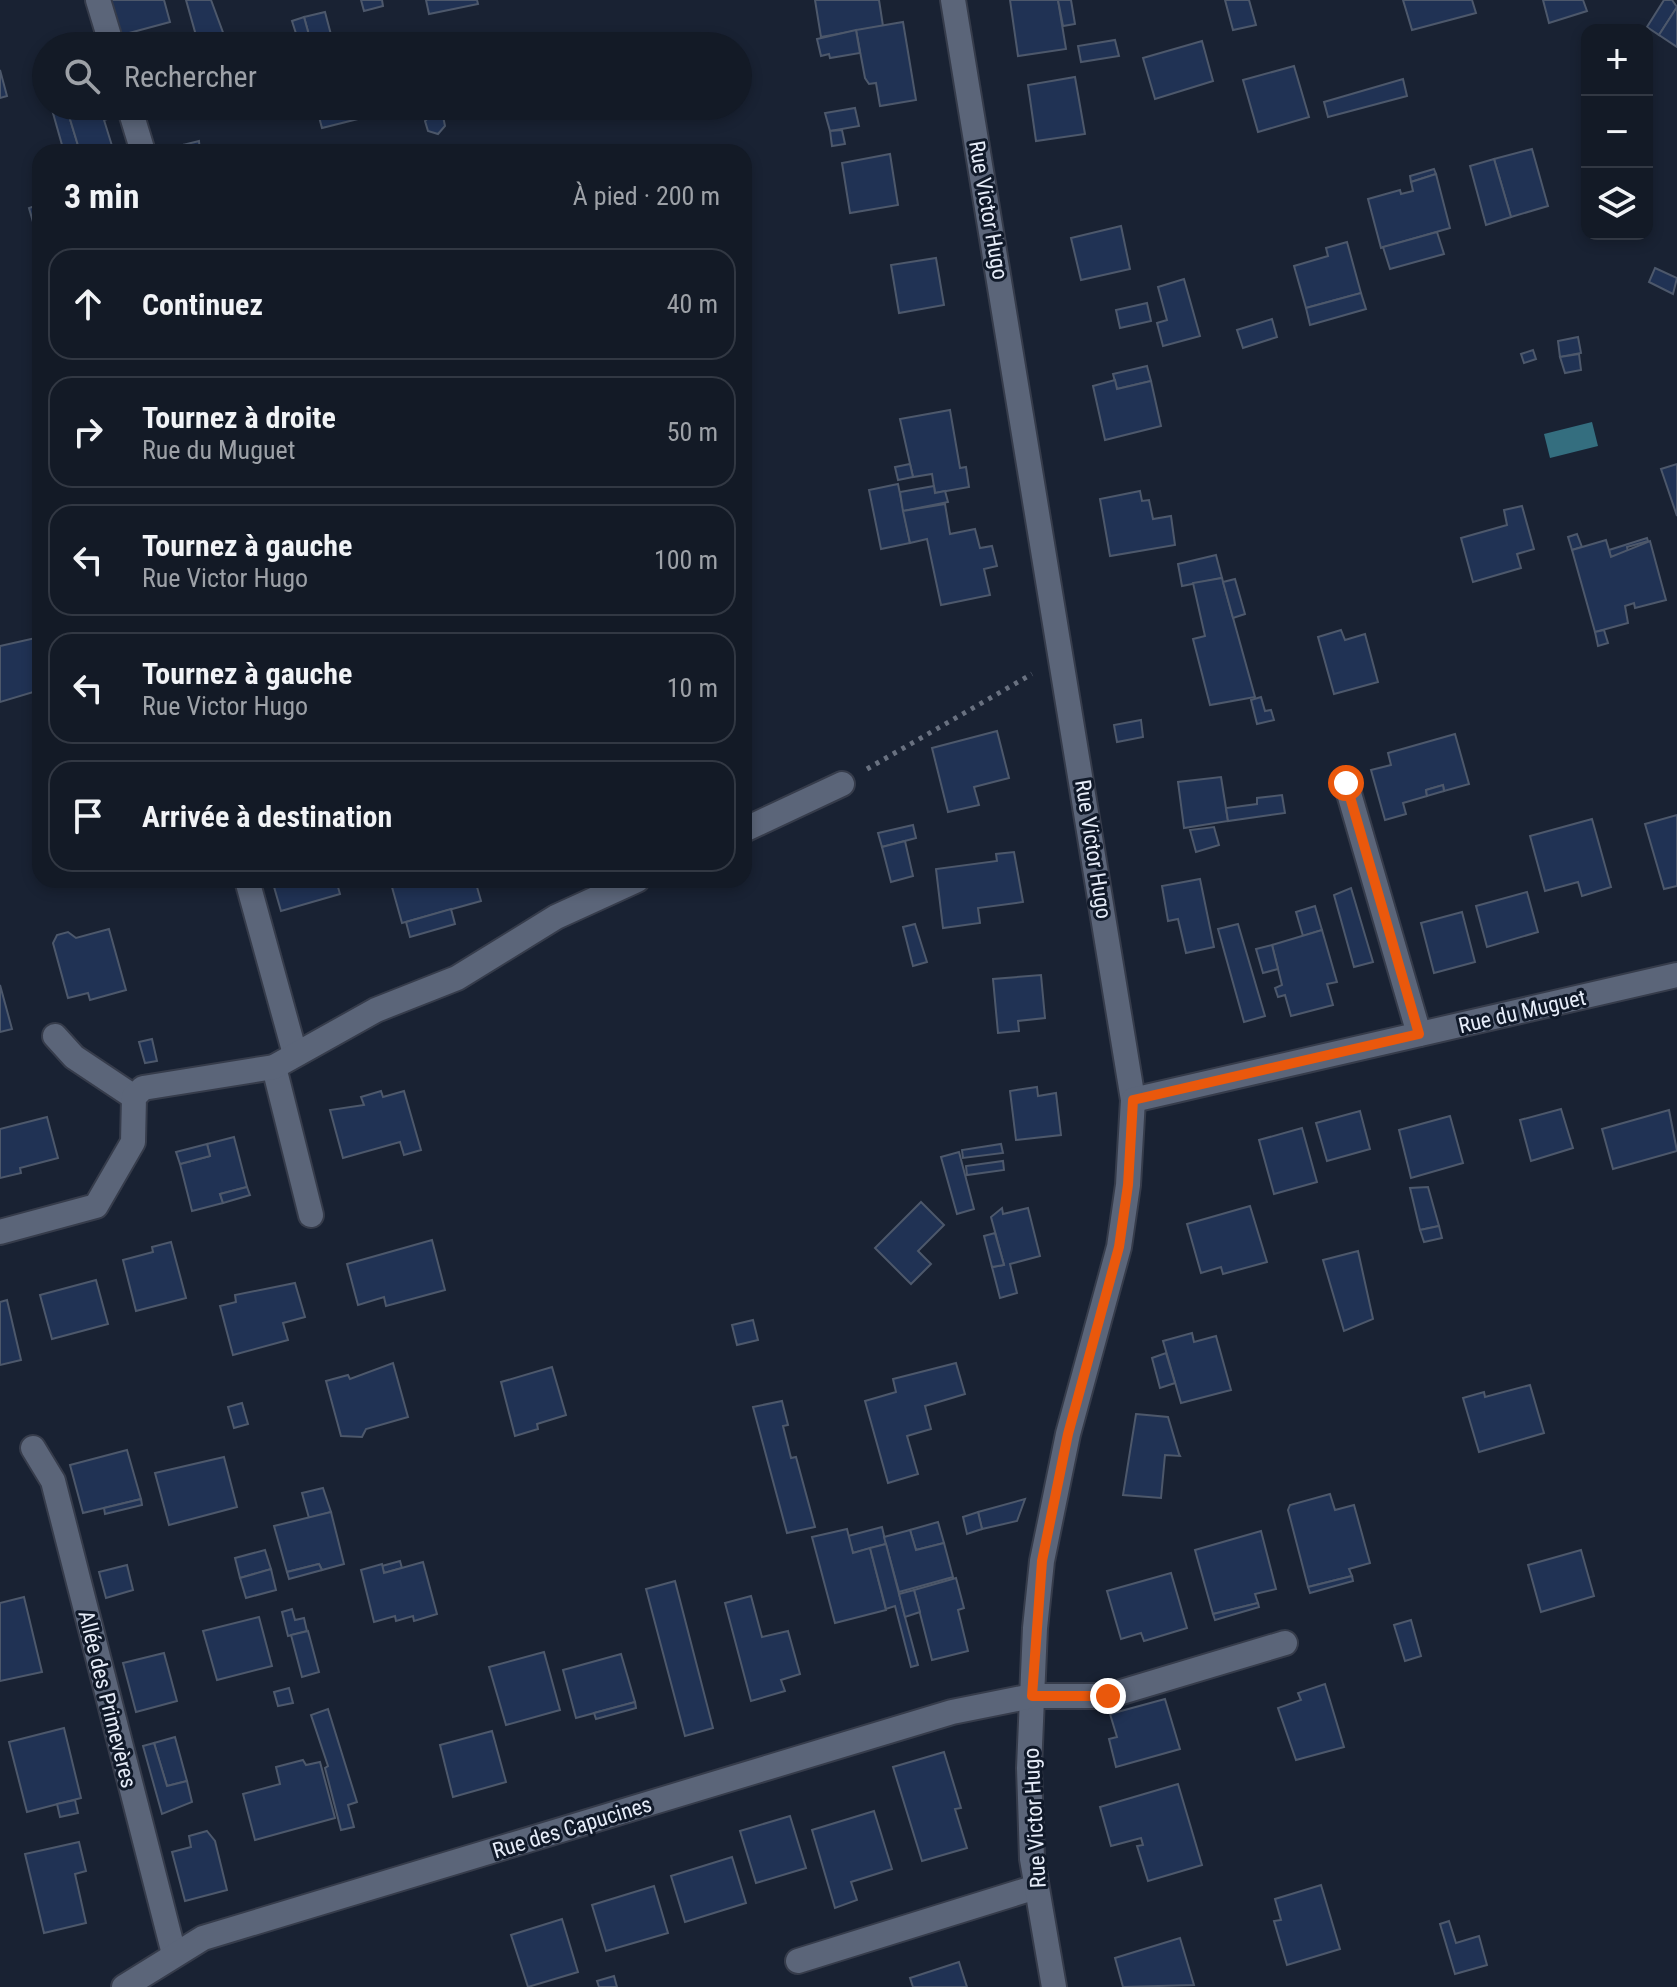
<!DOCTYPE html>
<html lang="fr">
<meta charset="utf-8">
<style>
body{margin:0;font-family:"Roboto Condensed",sans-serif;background:#1c232e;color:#f1f3f6}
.controls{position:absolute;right:24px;top:24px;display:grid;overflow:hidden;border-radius:16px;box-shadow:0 4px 12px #0003}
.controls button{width:72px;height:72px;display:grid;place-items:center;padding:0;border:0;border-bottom:2px solid #323843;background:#131a26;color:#f1f3f6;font:40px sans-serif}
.stop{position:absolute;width:24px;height:24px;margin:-18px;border:6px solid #ea580c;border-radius:50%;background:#fff}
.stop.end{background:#ea580c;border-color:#fff;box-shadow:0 2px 8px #0008}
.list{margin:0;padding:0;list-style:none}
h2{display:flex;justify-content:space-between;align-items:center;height:104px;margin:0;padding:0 32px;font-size:34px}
h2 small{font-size:26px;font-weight:400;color:#9da1a7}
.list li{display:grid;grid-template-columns:52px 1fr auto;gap:24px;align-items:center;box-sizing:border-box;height:112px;margin:0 16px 16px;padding:0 16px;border:2px solid #323843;border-radius:24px}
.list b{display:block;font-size:30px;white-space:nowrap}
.list p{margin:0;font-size:26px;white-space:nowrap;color:#9da1a7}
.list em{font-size:26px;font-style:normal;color:#9da1a7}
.icon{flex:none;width:44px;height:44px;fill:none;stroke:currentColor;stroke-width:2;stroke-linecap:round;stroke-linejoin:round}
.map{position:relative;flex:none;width:1677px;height:1987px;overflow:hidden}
.search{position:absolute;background:#131a26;box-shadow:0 4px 12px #0003;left:32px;top:32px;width:720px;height:88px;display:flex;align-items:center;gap:20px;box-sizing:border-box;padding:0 28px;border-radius:44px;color:#9da1a7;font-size:30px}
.panel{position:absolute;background:#131a26;box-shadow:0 4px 12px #0003;left:32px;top:144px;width:720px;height:744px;border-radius:24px}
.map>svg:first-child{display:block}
.water{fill:#346e7f}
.building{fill:#203254;stroke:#4d586b;stroke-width:2}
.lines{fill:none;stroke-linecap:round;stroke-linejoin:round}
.lane-casing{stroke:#363c4b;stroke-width:28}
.street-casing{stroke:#363c4b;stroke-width:28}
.path{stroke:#697180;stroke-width:5;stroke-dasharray:4 6;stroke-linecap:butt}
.lane{stroke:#5b6579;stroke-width:24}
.street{stroke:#5b6579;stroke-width:24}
.route{stroke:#ea580c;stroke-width:10}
.labels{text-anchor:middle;stroke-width:6;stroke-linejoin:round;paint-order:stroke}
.street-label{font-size:22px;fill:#e6ecf8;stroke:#101929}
</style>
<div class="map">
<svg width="1677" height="1987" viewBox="0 0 1677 1987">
<rect width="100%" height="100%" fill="#192233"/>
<polygon class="water" points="1592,422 1598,446 1550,458 1544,434"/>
<g class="building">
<polygon points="108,0 164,0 170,22 118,36"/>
<polygon points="186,0 211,0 228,46 199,46"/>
<polygon points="361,0 382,0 383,6 364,11"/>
<polygon points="426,0 477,0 478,4 429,14"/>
<polygon points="815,0 879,0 883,26 821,37"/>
<polygon points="1010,0 1058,0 1066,49 1018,56"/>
<polygon points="1058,0 1071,0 1075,24 1063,26"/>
<polygon points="1225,0 1249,0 1256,25 1233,30"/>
<polygon points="1403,0 1472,0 1476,13 1412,30"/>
<polygon points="1543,0 1583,0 1587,11 1549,23"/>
<polygon points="1664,0 1672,0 1677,7 1659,35 1647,27"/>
<polygon points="1677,7 1677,47 1659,35"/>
<polygon points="325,12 334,46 312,46 304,17"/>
<polygon points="304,17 312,46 300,46 292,21"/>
<polygon points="903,22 916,100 880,106 876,83 869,84 865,78 856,30"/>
<polygon points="856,30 860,53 830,58 829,54 821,56 817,39"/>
<polygon points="1115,40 1119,56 1081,62 1078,46"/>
<polygon points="1202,41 1213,81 1155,99 1143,58"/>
<polygon points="1294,66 1309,117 1258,132 1243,80"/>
<polygon points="0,70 7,96 0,98"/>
<polygon points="1075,77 1085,134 1036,141 1028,85"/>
<polygon points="1403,79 1407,96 1328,117 1324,102"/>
<polygon points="51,106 66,106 80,152 64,152"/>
<polygon points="66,106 117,106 120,115 104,120 113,149 80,152"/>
<polygon points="216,106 230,106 232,112 219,116"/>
<polygon points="316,106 355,106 358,119 322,128"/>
<polygon points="855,108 859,126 830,131 825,113"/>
<polygon points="433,114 443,116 445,126 438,134 428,131 425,121"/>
<polygon points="842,130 845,144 832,146 830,131"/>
<polygon points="199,141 200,152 186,152 183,145"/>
<polygon points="183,145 186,152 151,152"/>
<polygon points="1532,149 1548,206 1511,217 1494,159"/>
<polygon points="890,154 898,205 850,213 842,163"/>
<polygon points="1494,159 1511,217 1486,225 1470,166"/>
<polygon points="1434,169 1436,174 1411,182 1410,176"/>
<polygon points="1436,174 1450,228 1381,248 1368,199 1400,190 1401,194 1413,191 1411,182"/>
<polygon points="40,204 40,246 29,208"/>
<polygon points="1121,226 1130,269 1081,280 1071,238"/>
<polygon points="1437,232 1444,254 1390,269 1383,247"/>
<polygon points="1347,242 1361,293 1306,308 1294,266 1328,256 1326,248"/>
<polygon points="936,258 944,305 899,313 891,265"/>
<polygon points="1655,268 1677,278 1673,294 1649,282"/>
<polygon points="1184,279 1200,336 1163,346 1157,323 1167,320 1158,287"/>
<polygon points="1361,293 1366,309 1310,325 1306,308"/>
<polygon points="1147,303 1151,321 1120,328 1116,310"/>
<polygon points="1272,319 1277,337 1243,348 1237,330"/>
<polygon points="1578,337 1581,353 1560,357 1558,341"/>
<polygon points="1533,350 1536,359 1524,363 1521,354"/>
<polygon points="1579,354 1581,370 1565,373 1560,357"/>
<polygon points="1147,366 1151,381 1117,389 1113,374"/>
<polygon points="1115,380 1117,389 1151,381 1161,426 1105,440 1093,386"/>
<polygon points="950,410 960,468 966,467 969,487 935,493 932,474 913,477 900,419"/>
<polygon points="910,464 913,477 898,480 895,467"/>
<polygon points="1677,464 1677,516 1661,469"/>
<polygon points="898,484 910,543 881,549 869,490"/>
<polygon points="934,486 935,493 945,491 948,502 903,511 900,492"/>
<polygon points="1140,491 1142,501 1149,500 1153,519 1171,516 1175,545 1110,556 1100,499"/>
<polygon points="945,504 950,534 975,529 980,548 992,546 997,566 984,569 990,595 941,605 927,539 910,543 903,511"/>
<polygon points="1522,506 1534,549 1517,554 1521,568 1473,582 1461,538 1507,525 1504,510"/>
<polygon points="1577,534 1582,547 1572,550 1568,537"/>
<polygon points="1647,538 1648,541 1627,547 1628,552 1611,557 1609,550"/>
<polygon points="1606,540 1611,557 1650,541 1666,600 1635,608 1634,603 1625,606 1628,623 1595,632 1572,550"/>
<polygon points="1216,555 1222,578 1182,586 1178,564"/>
<polygon points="1222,578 1255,697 1210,705 1193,639 1205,636 1193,583"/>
<polygon points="1235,579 1245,614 1233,618 1223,582"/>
<polygon points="1341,630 1345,640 1365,634 1378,682 1334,694 1318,637"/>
<polygon points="1604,630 1608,643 1598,646 1595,632"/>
<polygon points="40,637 40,690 0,702 0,646"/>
<polygon points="1261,697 1265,711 1271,710 1274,720 1257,724 1251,700"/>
<polygon points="1141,720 1143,737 1117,742 1114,725"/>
<polygon points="997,731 1009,778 974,787 979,805 948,812 932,748"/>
<polygon points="1455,734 1469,784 1444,791 1443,785 1426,790 1427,796 1403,803 1406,814 1385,820 1371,770 1391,765 1388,753"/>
<polygon points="1221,777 1228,821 1184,828 1178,782"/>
<polygon points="1443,785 1444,791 1427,796 1426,790"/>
<polygon points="1282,795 1285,813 1228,821 1226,808 1257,804 1257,798"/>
<polygon points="1677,815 1677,886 1664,889 1645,824"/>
<polygon points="1592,819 1611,887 1582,896 1578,882 1545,891 1530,836"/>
<polygon points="913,825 916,838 882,847 878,833"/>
<polygon points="1214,827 1219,845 1196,852 1190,830"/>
<polygon points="905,841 913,876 891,882 882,847"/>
<polygon points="1014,852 1023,902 978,908 980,923 943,928 936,869 997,861 996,854"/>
<polygon points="1200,879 1214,947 1186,953 1178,919 1168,921 1162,886"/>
<polygon points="272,880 336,880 340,894 281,911"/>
<polygon points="390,880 475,880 481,901 402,923"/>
<polygon points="1351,888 1373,962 1354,967 1334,895"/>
<polygon points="1527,892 1538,932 1487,947 1476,906"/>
<polygon points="1315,906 1322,930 1303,936 1296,912"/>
<polygon points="451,909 455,924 410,937 406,922"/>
<polygon points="1462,912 1475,962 1434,973 1421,923"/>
<polygon points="915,924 927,962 913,966 903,927"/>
<polygon points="1238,924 1265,1016 1244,1022 1218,929"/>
<polygon points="109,929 126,990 90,1000 88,993 68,998 53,943 57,935 68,932 76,938"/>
<polygon points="1322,930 1337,982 1327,984 1333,1005 1291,1016 1285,995 1278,997 1275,988 1282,985 1272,945"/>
<polygon points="1272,945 1278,969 1263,973 1256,949"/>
<polygon points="1041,975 1045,1018 1018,1021 1019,1031 998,1033 993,979"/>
<polygon points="0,985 12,1029 0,1032"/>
<polygon points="152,1039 157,1061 145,1063 139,1042"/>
<polygon points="1037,1087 1038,1096 1056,1093 1061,1135 1016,1140 1010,1091"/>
<polygon points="381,1091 383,1097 404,1091 421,1150 404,1155 400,1142 343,1158 330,1110 364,1105 361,1097"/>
<polygon points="1561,1109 1573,1148 1531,1161 1520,1120"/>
<polygon points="1669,1110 1677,1151 1613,1169 1602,1129"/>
<polygon points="1360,1111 1370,1149 1327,1161 1316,1123"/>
<polygon points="1450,1116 1463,1163 1411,1178 1399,1130"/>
<polygon points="47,1117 58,1158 20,1168 21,1173 0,1178 0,1129"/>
<polygon points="1302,1128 1317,1182 1274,1194 1259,1140"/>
<polygon points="234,1137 247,1187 220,1194 223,1203 192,1211 180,1164 210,1156 207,1144"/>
<polygon points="207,1144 210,1156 180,1164 176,1152"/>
<polygon points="1001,1144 1003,1153 963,1158 962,1150"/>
<polygon points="959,1152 974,1209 957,1214 941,1157"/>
<polygon points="1003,1161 1004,1170 967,1175 966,1166"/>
<polygon points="247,1187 250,1195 223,1203 220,1194"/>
<polygon points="1428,1187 1439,1226 1420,1230 1410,1188"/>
<polygon points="921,1202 944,1225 918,1251 931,1264 911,1284 875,1248"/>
<polygon points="1250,1206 1267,1262 1223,1274 1221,1267 1201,1273 1187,1224"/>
<polygon points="1002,1208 1003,1214 1028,1208 1040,1256 1010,1264 1017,1293 1000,1298 992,1267 1004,1265 991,1217"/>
<polygon points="1439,1226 1442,1238 1424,1242 1420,1230"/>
<polygon points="995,1233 1004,1265 992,1267 984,1236"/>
<polygon points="432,1240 445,1290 386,1306 384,1297 358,1305 347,1264"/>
<polygon points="171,1242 186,1298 136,1311 123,1260 153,1252 152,1247"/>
<polygon points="1358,1251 1373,1319 1344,1331 1323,1260"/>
<polygon points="96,1280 108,1324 52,1339 40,1295"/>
<polygon points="295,1283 305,1317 283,1323 288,1340 233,1355 220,1306 236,1302 235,1295"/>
<polygon points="7,1300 21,1360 0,1365 0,1302"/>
<polygon points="753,1320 758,1340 737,1345 732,1325"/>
<polygon points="1192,1333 1194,1342 1216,1336 1231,1390 1181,1403 1163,1341"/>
<polygon points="1166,1353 1175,1383 1160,1388 1152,1358"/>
<polygon points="393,1363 408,1417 366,1429 362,1437 341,1436 326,1381 348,1375 350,1379"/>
<polygon points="956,1363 965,1394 925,1406 931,1429 907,1436 918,1474 888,1483 865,1401 896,1392 893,1379"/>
<polygon points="552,1367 566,1415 537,1424 538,1429 515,1436 501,1382"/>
<polygon points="1530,1385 1544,1433 1479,1452 1463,1398 1484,1392 1485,1397"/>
<polygon points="782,1401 788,1425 783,1426 791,1458 796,1457 815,1527 787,1533 753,1407"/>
<polygon points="242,1403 248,1424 234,1428 228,1407"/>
<polygon points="1136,1414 1168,1417 1179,1454 1180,1456 1165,1455 1161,1498 1123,1495"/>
<polygon points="127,1450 141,1499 83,1513 70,1465"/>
<polygon points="224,1457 237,1507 169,1525 155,1473"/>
<polygon points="323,1488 331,1512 309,1518 302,1493"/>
<polygon points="1330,1494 1335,1510 1354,1505 1370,1563 1349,1569 1352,1576 1308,1587 1288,1510 1290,1505"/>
<polygon points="141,1499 142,1505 105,1514 104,1508"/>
<polygon points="1025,1499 1017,1521 982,1529 978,1512"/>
<polygon points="331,1512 344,1564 322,1570 319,1564 287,1572 274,1526"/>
<polygon points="978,1512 982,1529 967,1534 963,1517"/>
<polygon points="938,1522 944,1543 916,1550 910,1530"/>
<polygon points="882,1527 886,1544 853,1553 848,1536"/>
<polygon points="847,1529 853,1553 870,1548 886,1610 835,1623 812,1537"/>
<polygon points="910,1530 916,1550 944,1543 953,1577 899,1592 884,1537"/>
<polygon points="1261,1531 1276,1589 1255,1594 1258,1603 1213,1614 1195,1550"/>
<polygon points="886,1544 905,1617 918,1665 911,1667 895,1606 886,1609 870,1548"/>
<polygon points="265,1550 271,1569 240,1578 235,1558"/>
<polygon points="1581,1550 1594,1596 1541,1612 1528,1565"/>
<polygon points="400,1561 402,1568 384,1573 382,1566"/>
<polygon points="423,1562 437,1614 414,1621 413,1616 396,1621 395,1616 374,1622 361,1570 382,1564 384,1573"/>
<polygon points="319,1564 322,1570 289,1579 287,1572"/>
<polygon points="127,1565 133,1590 106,1598 99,1572"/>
<polygon points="271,1569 276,1590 246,1598 240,1578"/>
<polygon points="1171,1573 1187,1628 1144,1641 1141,1633 1121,1639 1107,1591"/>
<polygon points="1352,1576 1353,1581 1310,1593 1308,1587"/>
<polygon points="956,1578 964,1608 958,1610 968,1651 932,1660 914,1590"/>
<polygon points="675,1581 713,1728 685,1736 646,1589"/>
<polygon points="914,1590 920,1612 905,1617 899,1594"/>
<polygon points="751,1596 762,1637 788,1631 800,1674 781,1680 785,1691 751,1701 725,1603"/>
<polygon points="24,1597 42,1672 0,1681 0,1603"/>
<polygon points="1258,1603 1259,1607 1215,1620 1213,1614"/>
<polygon points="292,1609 295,1620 304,1618 307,1631 288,1636 282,1612"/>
<polygon points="259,1617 272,1666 217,1680 203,1631"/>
<polygon points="1411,1620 1421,1656 1405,1661 1394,1625"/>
<polygon points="308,1631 319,1672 302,1677 291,1635"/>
<polygon points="544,1652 560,1710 506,1725 489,1667"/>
<polygon points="164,1653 177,1701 136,1712 123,1663"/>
<polygon points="621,1654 635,1702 576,1718 563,1670"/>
<polygon points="1325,1684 1344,1747 1296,1760 1278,1708 1301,1700 1298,1693"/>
<polygon points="289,1688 293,1703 278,1706 274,1692"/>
<polygon points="1165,1699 1180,1749 1116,1767 1109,1739 1117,1737 1110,1714"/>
<polygon points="635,1702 636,1708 596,1719 594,1713"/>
<polygon points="328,1709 357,1802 348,1805 354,1827 341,1830 325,1768 328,1766 311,1715"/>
<polygon points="64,1728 81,1798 27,1812 9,1742"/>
<polygon points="492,1731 506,1782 453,1797 440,1745"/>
<polygon points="175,1737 187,1781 167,1786 154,1743"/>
<polygon points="154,1743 167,1786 187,1781 192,1802 162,1814 143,1746"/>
<polygon points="944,1752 961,1808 955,1809 967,1848 922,1861 893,1767"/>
<polygon points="303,1760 306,1765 320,1762 335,1818 255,1840 243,1794 280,1784 276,1767"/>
<polygon points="1178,1784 1202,1865 1148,1881 1137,1846 1143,1845 1141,1838 1111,1846 1100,1807"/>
<polygon points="75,1800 78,1813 60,1817 57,1804"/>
<polygon points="874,1811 892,1869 851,1882 857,1900 835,1908 812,1830"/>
<polygon points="790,1816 806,1868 756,1883 740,1831"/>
<polygon points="207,1831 215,1841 227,1890 185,1901 172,1852 191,1847 189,1836"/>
<polygon points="79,1842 86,1871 75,1874 86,1923 44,1933 25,1854"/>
<polygon points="732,1857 746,1903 685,1922 671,1876"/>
<polygon points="1321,1885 1340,1949 1287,1965 1274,1921 1281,1920 1275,1899"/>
<polygon points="654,1886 668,1933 606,1951 592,1905"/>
<polygon points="562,1919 578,1972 528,1987 511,1935"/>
<polygon points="1449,1921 1456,1943 1479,1936 1487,1965 1455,1974 1440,1924"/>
<polygon points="1180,1938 1194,1985 1123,1987 1115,1958"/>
<polygon points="959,1962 967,1987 913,1987 910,1978"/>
<polygon points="614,1976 617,1987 599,1987 597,1981"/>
</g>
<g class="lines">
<defs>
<g id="lane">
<polyline points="98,0 112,46"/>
<polyline points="129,106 143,152"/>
<polyline points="1346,783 1419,1034"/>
<polyline points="798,1961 1036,1887"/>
</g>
<g id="street">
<polyline points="953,0 1133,1100 1128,1185 1119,1247 1068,1434 1042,1561 1035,1628 1029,1768 1032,1859 1054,1987"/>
<polyline points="744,830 842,784"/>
<polyline points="247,880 295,1054"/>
<polyline points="55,1036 74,1057 134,1097"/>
<polyline points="274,1067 311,1215"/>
<polyline points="1133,1100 1677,975"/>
<polyline points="0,1232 96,1206 133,1142 134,1097 143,1088 274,1067 376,1010 457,978 556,917 637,880"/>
<polyline points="33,1448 53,1481 174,1954"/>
<polyline points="124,1987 203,1938 952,1712 1032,1696 1108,1696 1285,1643"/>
</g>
</defs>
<use href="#lane" class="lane-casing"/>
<use href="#street" class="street-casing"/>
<polyline class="path" points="867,769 1032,674"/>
<use href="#lane" class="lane"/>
<use href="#street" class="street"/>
</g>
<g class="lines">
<polyline class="route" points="1108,1696 1032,1696 1042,1561 1068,1434 1119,1247 1128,1185 1133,1100 1419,1034 1346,783"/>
</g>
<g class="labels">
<g class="street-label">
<text transform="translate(989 210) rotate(80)" y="8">Rue Victor Hugo</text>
<text transform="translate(1094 849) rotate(81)" y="8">Rue Victor Hugo</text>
<text transform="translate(1522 1011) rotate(-13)" y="8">Rue du Muguet</text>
<text transform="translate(108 1699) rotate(76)" y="8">Allée des Primevères</text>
<text transform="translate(1034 1818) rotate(-93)" y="8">Rue Victor Hugo</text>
<text transform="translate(572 1827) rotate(-17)" y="8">Rue des Capucines</text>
</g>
</g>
</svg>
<div class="controls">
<button>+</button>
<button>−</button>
<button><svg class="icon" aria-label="layers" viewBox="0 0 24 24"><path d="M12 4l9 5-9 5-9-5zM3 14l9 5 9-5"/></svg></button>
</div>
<div class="stop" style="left:1346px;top:783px"></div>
<div class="stop end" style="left:1108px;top:1696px"></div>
<div class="search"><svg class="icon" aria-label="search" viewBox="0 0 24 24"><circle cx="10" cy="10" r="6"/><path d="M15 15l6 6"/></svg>Rechercher</div>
<section class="panel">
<h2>3 min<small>À pied · 200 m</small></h2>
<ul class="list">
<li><svg class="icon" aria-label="ahead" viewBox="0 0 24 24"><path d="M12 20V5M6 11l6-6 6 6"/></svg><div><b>Continuez</b></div><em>40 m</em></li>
<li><svg class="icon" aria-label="right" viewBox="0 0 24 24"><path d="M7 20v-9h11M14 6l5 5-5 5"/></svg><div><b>Tournez à droite</b><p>Rue du Muguet</p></div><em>50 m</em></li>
<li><svg class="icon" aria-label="left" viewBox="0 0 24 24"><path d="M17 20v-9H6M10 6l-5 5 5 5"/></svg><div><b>Tournez à gauche</b><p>Rue Victor Hugo</p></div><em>100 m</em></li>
<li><svg class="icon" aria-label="left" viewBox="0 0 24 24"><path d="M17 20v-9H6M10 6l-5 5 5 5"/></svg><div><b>Tournez à gauche</b><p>Rue Victor Hugo</p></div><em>10 m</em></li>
<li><svg class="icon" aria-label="arrive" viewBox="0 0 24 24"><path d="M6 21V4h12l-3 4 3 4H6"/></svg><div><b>Arrivée à destination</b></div></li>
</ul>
</section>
</div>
